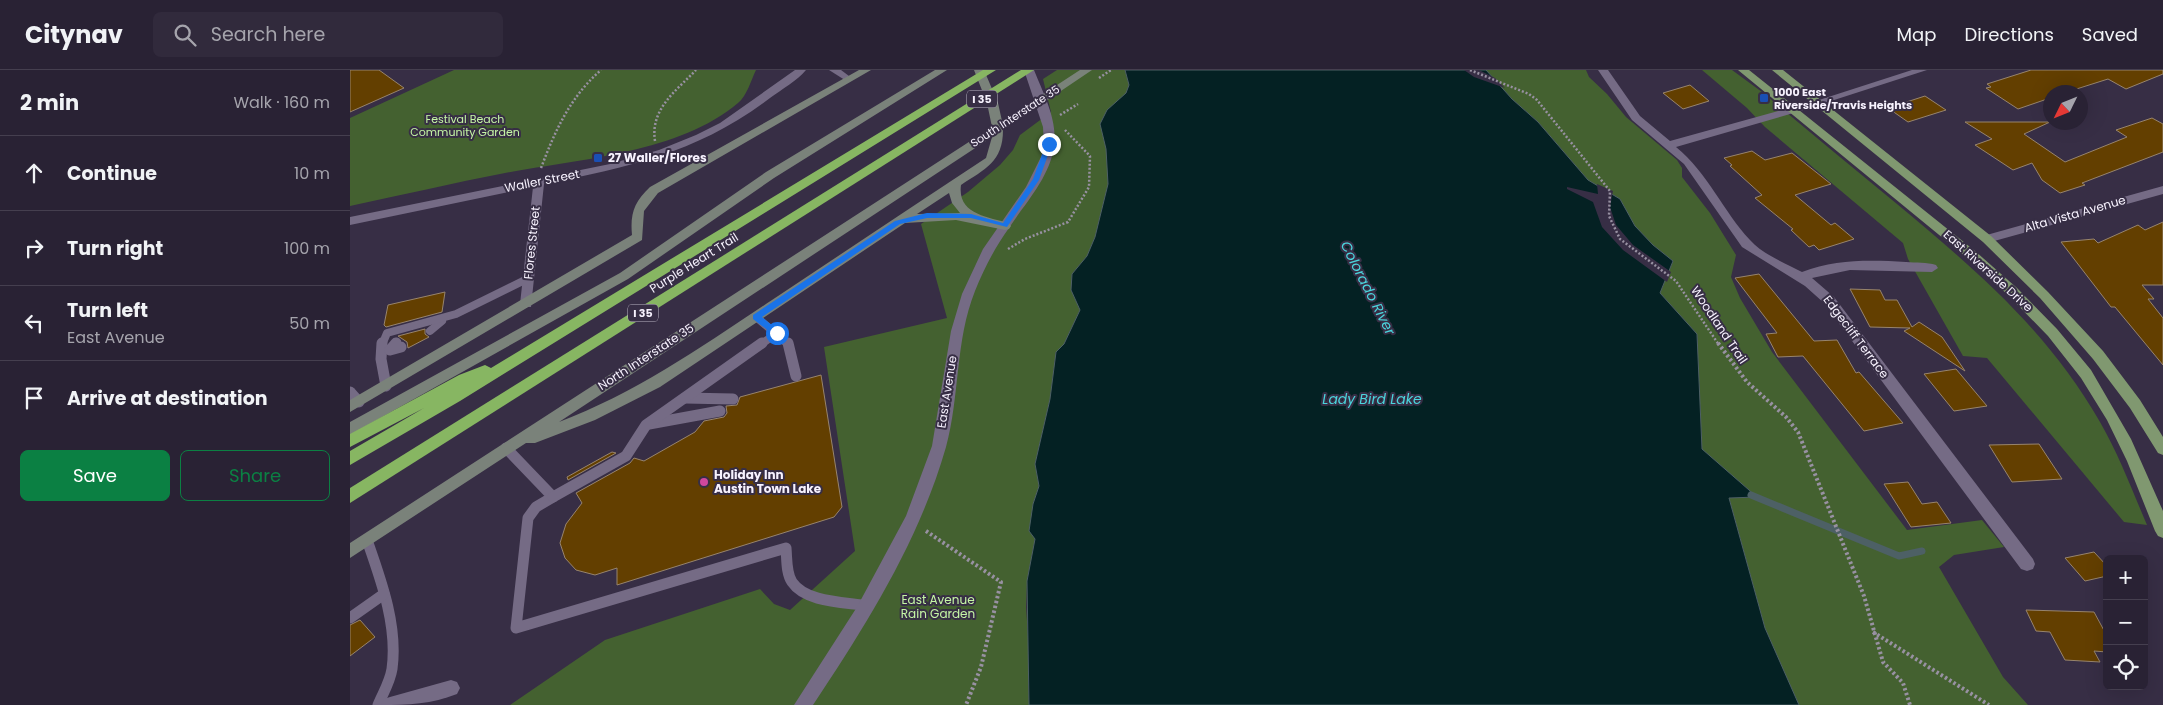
<!DOCTYPE html>
<meta charset="utf-8">
<style>
body{margin:0;font-family:Poppins,sans-serif;background:#312a3c;color:#f1f3f6}
.controls{position:absolute;right:15px;bottom:15px;display:grid;overflow:hidden;border-radius:8px;box-shadow:0 5px 20px #0002}
.controls button{width:45px;height:45px;display:grid;place-items:center;padding:0;border:0;border-bottom:1px solid #453f4f;background:#292234;color:#f1f3f6;font:25px sans-serif}
.compass{position:absolute;left:1693px;top:15px;width:45px;height:45px;border-radius:50%;background:#292234;box-shadow:0 5px 20px #0002;rotate:227deg}
.stop{position:absolute;width:15px;height:15px;margin:-11px;border:4px solid #1a73e8;border-radius:50%;background:#fff}
.stop.end{background:#1a73e8;border-color:#fff;box-shadow:0 1px 5px #0008}
.list{margin:0;padding:0;list-style:none}
h2{display:flex;justify-content:space-between;align-items:center;height:65px;margin:0;padding:0 20px;font-size:21px}
h2 small{font-size:16px;font-weight:400;color:#a5a4ac}
.list li{display:grid;grid-template-columns:32px 1fr auto;gap:15px;align-items:center;box-sizing:border-box;height:75px;padding:0 20px;border-top:1px solid #453f4f}
.list b{display:block;font-size:19px;white-space:nowrap}
.list p{margin:0;font-size:16px;white-space:nowrap;color:#a5a4ac}
.list em{font-size:16px;font-style:normal;color:#a5a4ac}
.actions{display:flex;gap:10px;padding:15px 20px}
.actions a{flex:1;padding:11px 0;border:1px solid #0b8043;border-radius:8px;text-align:center;font-size:18px;color:#0b8043}
.actions .main{background:#0b8043;color:#fff}
.icon{flex:none;width:28px;height:28px;fill:none;stroke:currentColor;stroke-width:2;stroke-linecap:round;stroke-linejoin:round}
.map{position:relative;flex:none;width:1813px;height:635px;overflow:hidden}
header{display:flex;align-items:center;gap:30px;box-sizing:border-box;height:70px;padding:0 25px;background:#292234;border-bottom:1px solid #453f4f}
header strong{font-size:24px}
nav{display:flex;gap:28px;margin-inline-start:auto;font-size:18px}
.search{width:350px;height:45px;background:#312a3c;display:flex;align-items:center;gap:12px;box-sizing:border-box;padding:0 18px;border-radius:8px;color:#a5a4ac;font-size:19px}
main{display:flex}
aside{flex:1;background:#292234}
.map>svg:first-child{display:block}
.green{fill:#446130}
.water{fill:#042123;stroke:#4d6065}
.pier{fill:#372e45}
.lines{fill:none;stroke-linecap:round;stroke-linejoin:round}
.stream{stroke:#4d6065;stroke-width:7}
.building{fill:#633f00;stroke:#97846d}
.path-far1{stroke:#9891a2;stroke-width:2.5;stroke-dasharray:2 2;stroke-linecap:butt}
.path{stroke:#9891a2;stroke-width:4;stroke-dasharray:2.5 2.5;stroke-linecap:butt}
.service-far1{stroke:#756b85;stroke-width:8}
.service{stroke:#756b85;stroke-width:11}
.minor{fill:#756b85;fill-rule:evenodd}
.tertiary{fill:#756b85;fill-rule:evenodd}
.secondary{fill:#7a827a;fill-rule:evenodd}
.primary{fill:#809870;fill-rule:evenodd}
.motorway{fill:#87b662;fill-rule:evenodd}
.route{fill:#1a73e8}
.transit-dot{fill:#1a4fb4;stroke:#372e45;stroke-width:2}
.hotel-dot{fill:#d1479c;stroke:#372e45;stroke-width:2}
.labels{text-anchor:middle;stroke-width:4;stroke-linejoin:round;paint-order:stroke}
.far-poi-label{font-size:11px;font-weight:bold;fill:#f7f2fe;stroke:#372e45;text-anchor:start}
.shield{fill:#372e45;stroke:#bdb7c6;stroke-width:1}
.shield-label{font-size:11px;font-weight:bold;fill:#f7f2fe}
.far-street-label{font-size:11px;fill:#f7f2fe;stroke:#372e45}
.far-park-label{font-size:11px;fill:#c5f6a5;stroke:#372e45}
.poi-label{font-size:12px;font-weight:bold;fill:#f7f2fe;stroke:#372e45;text-anchor:start}
.street-label{font-size:12px;fill:#f7f2fe;stroke:#372e45}
.park-label{font-size:12px;fill:#c5f6a5;stroke:#372e45}
.water-label{font-size:14px;font-style:italic;fill:#4bd5dd;stroke:#372e45}
</style>
<header>
<strong>Citynav</strong>
<div class="search"><svg class="icon" aria-label="search" viewBox="0 0 24 24"><circle cx="10" cy="10" r="6"/><path d="M15 15l6 6"/></svg>Search here</div>
<nav><a>Map</a><a>Directions</a><a>Saved</a></nav>
</header>
<main>
<aside>
<h2>2 min<small>Walk · 160 m</small></h2>
<ul class="list">
<li><svg class="icon" aria-label="ahead" viewBox="0 0 24 24"><path d="M12 20V5M6 11l6-6 6 6"/></svg><div><b>Continue</b></div><em>10 m</em></li>
<li><svg class="icon" aria-label="right" viewBox="0 0 24 24"><path d="M7 20v-9h11M14 6l5 5-5 5"/></svg><div><b>Turn right</b></div><em>100 m</em></li>
<li><svg class="icon" aria-label="left" viewBox="0 0 24 24"><path d="M17 20v-9H6M10 6l-5 5 5 5"/></svg><div><b>Turn left</b><p>East Avenue</p></div><em>50 m</em></li>
<li><svg class="icon" aria-label="arrive" viewBox="0 0 24 24"><path d="M6 21V4h12l-3 4 3 4H6"/></svg><div><b>Arrive at destination</b></div></li>
</ul>
<div class="actions"><a class="main">Save</a><a>Share</a></div>
</aside>
<div class="map">
<svg width="1813" height="635" viewBox="0 0 1813 635">
<rect width="100%" height="100%" fill="#372e45"/>
<g class="green">
<path d="M104 0H406C401 10 397 26 388 33 329 83 229 89 155 103 103 113 52 125 0 136V48Z"/>
<polygon points="707,0 775,0 779,15 776,23 754,61 758,96 758,114 745,167 737,186 722,204 721,220 730,240 714,274 706,282 700,329 685,394 689,416 683,434 685,469 677,511 676,537 678,565 679,635 160,635 255,570 410,519 424,534 440,540 505,481 474,277 597,248 571,154 618,122 650,95 663,80 670,65 701,42 693,9"/>
<polygon points="1136,0 1236,0 1239,7 1257,24 1276,47 1327,90 1332,98 1332,107 1360,143 1386,185 1381,207 1390,228 1422,282 1557,460 1632,450 1654,477 1604,485 1589,497 1653,607 1678,635 1449,635 1415,558 1379,428 1407,427 1352,380 1347,264 1310,223 1323,191 1303,175 1285,156 1270,129 1238,110 1188,52 1162,29"/>
<path d="M1352 0H1382L1412 22C1457 60 1502 97 1547 134 1626 200 1697 260 1750 352 1769 385 1782 420 1797 455L1774 452 1637 288 1613 286 1558 189 1553 173 1415 57 1397 38Z"/>
</g>
<polygon class="water" points="775,0 1136,0 1162,29 1188,52 1238,110 1270,129 1285,156 1303,175 1323,191 1310,223 1347,264 1352,379 1407,427 1379,428 1415,558 1449,635 679,635 677,511 685,469 679,461 683,434 689,416 685,394 700,329 706,282 714,274 730,240 721,220 722,204 737,186 745,167 758,114 756,79 750,54 757,40 776,23 779,15"/>
<g class="pier">
<polygon points="1114,0 1129,0 1145,8 1155,18 1124,7"/>
<polygon points="1247,114 1263,121 1260,137 1266,155 1283,175 1321,202 1317,212 1273,180 1252,157 1243,132 1217,119 1217,117 1248,124"/>
</g>
<g class="lines">
<polyline class="stream" points="1401,425 1549,486 1572,481"/>
</g>
<g class="building">
<polygon points="0,0 29,0 54,18 0,42"/>
<polygon points="1681,0 1813,0 1813,4 1776,19 1758,9 1717,22 1700,22 1700,28 1668,39 1636,18 1641,17 1637,14"/>
<polygon points="1340,15 1359,31 1333,39 1313,23"/>
<polygon points="1575,26 1596,40 1558,52 1538,38"/>
<polygon points="1802,48 1813,54 1813,82 1732,113 1735,115 1710,123 1692,110 1682,93 1663,100 1625,75 1642,69 1615,52 1700,52 1674,64 1715,92 1777,67 1766,60"/>
<polygon points="1402,81 1415,90 1442,83 1481,114 1445,125 1481,155 1485,153 1504,169 1469,180 1464,175 1459,177 1441,160 1443,159 1405,128 1412,125 1380,96 1382,95 1374,88"/>
<polygon points="1813,152 1813,215 1792,215 1804,229 1798,229 1813,248 1813,295 1765,237 1761,237 1711,172 1744,169 1748,173 1788,155 1795,160"/>
<polygon points="1409,204 1464,271 1487,270 1506,303 1509,302 1553,353 1514,361 1453,286 1428,287 1416,264 1427,263 1385,208"/>
<polygon points="1500,219 1530,220 1535,230 1547,230 1562,257 1569,252 1592,267 1615,301 1554,261 1560,258 1520,257"/>
<polygon points="95,222 92,242 36,257 34,255 38,235"/>
<polygon points="75,259 75,264 79,267 58,278 57,272 48,266"/>
<polygon points="1606,299 1637,336 1604,341 1574,304"/>
<polygon points="471,305 492,437 484,447 267,515 267,498 245,505 226,500 215,488 210,473 216,454 232,433 226,423 280,393 284,388 294,391 345,362 354,351 374,347 377,343 376,336 387,335 390,327"/>
<polygon points="1689,374 1712,409 1662,412 1639,375"/>
<polygon points="262,382 266,383 218,410 217,407"/>
<polygon points="1558,412 1572,434 1587,432 1601,453 1561,457 1534,414"/>
<polygon points="1744,482 1757,496 1757,506 1735,511 1715,488"/>
<polygon points="1676,540 1744,542 1757,566 1757,582 1744,581 1750,592 1715,590 1700,562 1686,561"/>
<polygon points="10,550 25,567 0,586 0,555"/>
</g>
<g class="lines">
<g class="path-far1">
<polyline points="1120,0 1179,24 1187,30 1260,121 1259,146 1270,169 1326,211 1369,275"/>
<polyline points="749,8 761,0"/>
<polyline points="710,45 728,34"/>
<path d="M305 71C300 39 326 21 346 0"/>
<path d="M191 98C205 61 220 27 251 0"/>
<polyline points="658,179 675,169 718,152 739,117 740,86 715,60"/>
</g>
<g class="path">
<polyline points="1368,273 1397,312 1436,347 1448,362 1514,526 1533,592 1553,613 1560,635"/>
<polyline points="576,461 651,512 631,597 616,635"/>
<polyline points="1523,562 1639,635"/>
</g>
<g class="service-far1">
<polyline points="406,247 439,275"/>
<polyline points="80,261 92,251"/>
<polyline points="32,275 37,263 106,244 179,208"/>
<polyline points="45,275 47,272"/>
<polyline points="410,275 427,263"/>
</g>
<g class="service">
<polyline points="32,273 31,289 36,316"/>
<polyline points="46,273 40,280 51,277"/>
<polyline points="438,273 446,306"/>
<polyline points="0,322 9,332"/>
<polyline points="335,328 383,329"/>
<polyline points="299,354 370,341"/>
<path d="M156 378 203 427 186 437 178 448 166 558 436 478C437 489 436 503 442 512 456 533 496 532 518 536"/>
<polyline points="203,427 276,386 296,355 412,273"/>
<path d="M17 470C31 510 48 556 42 599 40 612 33 623 28 635"/>
<polyline points="0,548 34,524"/>
</g>
<g class="minor">
<path d="M445 0H456C447 11 432 19 420 28 347 83 282 96 194 114L181 237H171L170 234 183 117 0 155V147L260 94 309 80 346 65 370 53Z"/>
<polygon points="479,0 491,0 503,9 498,12"/>
<path d="M674 0H684C693 23 708 50 704 76 700 107 676 132 659 158 645 177 634 199 625 221 605 271 610 326 596 377 569 471 517 554 463 635H444L507 537 556 446 582 376 601 261 612 224 633 179 676 117 691 87 694 76 693 57Z"/>
<path d="M1248 0H1258L1290 46 1320 71 1439 38H1447V42L1326 77C1358 103 1373 141 1400 170 1413 185 1436 193 1452 202 1486 189 1520 190 1556 192 1566 193 1577 192 1586 195L1588 198 1582 202 1500 200 1462 208 1484 227 1683 489 1685 494 1683 499 1677 501 1671 499 1474 233 1455 216 1392 177 1334 94 1282 50Z"/>
<polygon points="1813,116 1813,124 1637,173 1631,169 1633,166"/>
<path d="M101 610 107 612 110 618 107 624C82 634 58 635 31 635L34 629 40 627Z"/>
</g>
<polygon class="tertiary" points="1562,0 1577,0 1447,42 1439,42 1438,40"/>
<g class="secondary">
<path d="M509 0H521L308 123 294 141 292 170 0 342V330L282 165C280 144 284 132 300 117Z"/>
<polygon points="585,0 597,0 424,108 278,209 0,365 0,352 270,203 416,102"/>
<path d="M624 0H634L648 33 652 51 730 0H742L653 60C653 92 635 99 611 115 607 144 638 147 659 153L661 156 659 159 655 160 606 150 555 153 310 317 245 350 185 373H176L0 488V473L642 57 637 33ZM642 67 636 88C564 135 493 183 422 230 353 276 286 323 209 352ZM599 123 602 133 610 143 567 144Z"/>
</g>
<g class="primary">
<polygon points="1388,0 1399,0 1625,181 1667,218 1707,259 1741,300 1781,369 1813,441 1813,468 1808,466 1805,461 1777,391 1757,350 1731,308 1698,266 1658,225 1616,187"/>
<polygon points="1422,0 1433,0 1641,166 1698,222 1753,281 1790,330 1813,367 1813,385 1808,383 1780,338 1743,289 1690,228 1633,172"/>
</g>
<g class="motorway">
<polygon points="633,0 646,0 110,331 0,395 0,381 74,338 0,377 0,364 109,305 135,295 141,298"/>
<polygon points="671,0 684,0 0,433 0,418"/>
</g>
</g>
<polygon class="route" points="699,72 702,74 689,110 657,157 621,148 577,148 550,154 412,247 429,261 429,265 424,265 403,249 403,245 545,151 577,143 621,144 653,153 683,109 696,74"/>
<g class="transit-dot">
<rect x="1409" y="23" width="10" height="10" rx="2.5"/>
<rect x="243" y="83" width="10" height="10" rx="2.5"/>
</g>
<circle class="hotel-dot" cx="354" cy="412" r="5"/>
<g class="labels">
<g class="far-poi-label">
<text x="1424" y="26">1000 East<tspan x="1424" dy="13">Riverside/Travis Heights</tspan></text>
</g>
<g class="shield">
<rect x="617" y="20.5" width="30" height="17" rx="4"/>
<rect x="278" y="234.5" width="30" height="17" rx="4"/>
</g>
<g class="shield-label">
<text x="632" y="33">I 35</text>
<text x="293" y="247">I 35</text>
</g>
<g class="far-street-label">
<text transform="translate(665 46) rotate(-33)" y="4">South Interstate 35</text>
</g>
<g class="far-park-label">
<text x="115" y="53">Festival Beach<tspan x="115" dy="13">Community Garden</tspan></text>
</g>
<g class="poi-label">
<text x="258" y="92">27 Waller/Flores</text>
<text x="364" y="409">Holiday Inn<tspan x="364" dy="14">Austin Town Lake</tspan></text>
</g>
<g class="street-label">
<text transform="translate(192 111) rotate(-11)" y="4">Waller Street</text>
<text transform="translate(1725 144) rotate(-16)" y="4">Alta Vista Avenue</text>
<text transform="translate(182 173) rotate(-84)" y="4">Flores Street</text>
<text transform="translate(344 193) rotate(-32)" y="4">Purple Heart Trail</text>
<text transform="translate(1638 201) rotate(42)" y="4">East Riverside Drive</text>
<text transform="translate(1369 255) rotate(56)" y="4">Woodland Trail</text>
<text transform="translate(1506 267) rotate(53)" y="4">Edgecliff Terrace</text>
<text transform="translate(296 287) rotate(-33)" y="4">North Interstate 35</text>
<text transform="translate(597 322) rotate(-81)" y="4">East Avenue</text>
</g>
<g class="park-label">
<text x="588" y="534">East Avenue<tspan x="588" dy="14">Rain Garden</tspan></text>
</g>
<g class="water-label">
<text transform="translate(1018 218) rotate(63)" y="5">Colorado River</text>
<text x="1022" y="334">Lady Bird Lake</text>
</g>
</g>
</svg>
<div class="controls">
<button>+</button>
<button>−</button>
<button><svg class="icon" aria-label="locate" viewBox="0 0 24 24"><circle cx="12" cy="12" r="6"/><path d="M12 2v4M12 18v4M2 12h4M18 12h4"/></svg></button>
</div>
<svg class="compass" viewBox="-18 -18 36 36"><path d="M0-13l5 13h-10z" fill="#e53935"/><path d="M0 13l5-13h-10z" fill="#a5a4ac"/></svg>
<div class="stop" style="left:427px;top:263px"></div>
<div class="stop end" style="left:699px;top:74px"></div>
</div>
</main>
